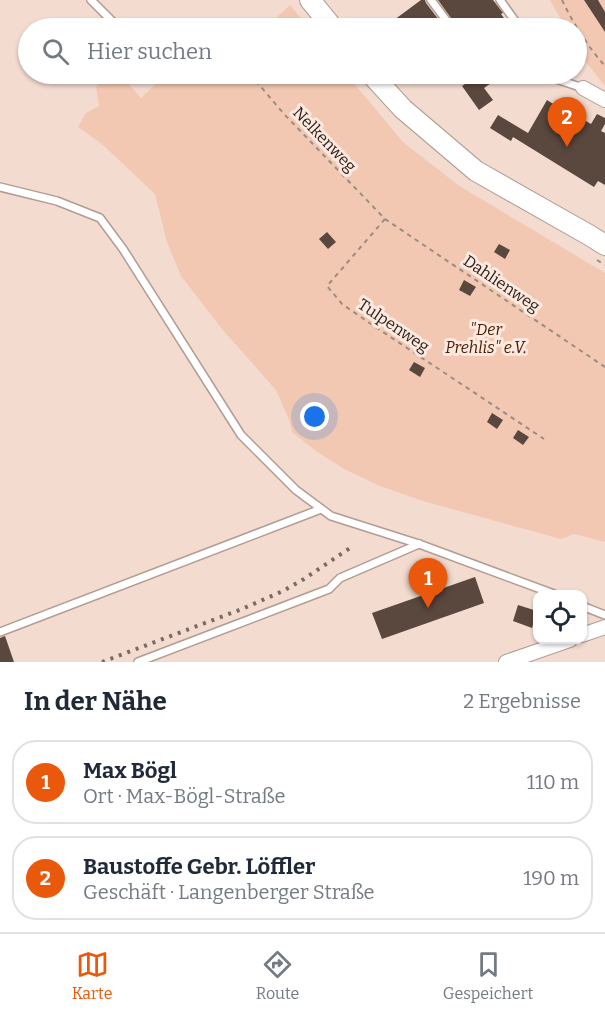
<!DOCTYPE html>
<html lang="de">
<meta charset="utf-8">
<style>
body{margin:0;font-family:Bitter,serif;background:#f2f2f3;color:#1f2937}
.controls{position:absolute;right:18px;bottom:18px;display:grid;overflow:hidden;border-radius:12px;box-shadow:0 2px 4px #0004}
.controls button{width:54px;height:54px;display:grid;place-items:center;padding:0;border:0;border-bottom:2px solid #e0e1e3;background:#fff;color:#1f2937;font:30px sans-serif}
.you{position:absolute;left:315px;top:417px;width:21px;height:21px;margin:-15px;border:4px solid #fff;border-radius:50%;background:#1a73e8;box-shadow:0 0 0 9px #1a73e833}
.badge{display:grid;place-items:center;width:39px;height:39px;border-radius:50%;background:#ea580c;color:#fff;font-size:20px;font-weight:700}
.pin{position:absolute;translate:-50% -50px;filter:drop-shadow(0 2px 3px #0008)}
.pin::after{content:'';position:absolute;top:32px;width:21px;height:18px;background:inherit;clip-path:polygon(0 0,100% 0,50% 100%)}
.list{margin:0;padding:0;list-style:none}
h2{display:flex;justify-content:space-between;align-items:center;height:78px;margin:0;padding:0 24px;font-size:26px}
h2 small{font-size:20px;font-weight:400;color:#747a83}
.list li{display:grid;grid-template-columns:39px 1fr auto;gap:18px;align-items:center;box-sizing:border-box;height:84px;margin:0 12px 12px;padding:0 12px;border:2px solid #e0e1e3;border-radius:24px}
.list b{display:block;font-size:22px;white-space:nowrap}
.list p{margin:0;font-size:20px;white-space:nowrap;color:#747a83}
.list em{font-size:20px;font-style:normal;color:#747a83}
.icon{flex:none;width:33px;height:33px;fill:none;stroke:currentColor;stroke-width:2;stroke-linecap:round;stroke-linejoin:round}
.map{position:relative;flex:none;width:605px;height:662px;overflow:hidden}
.search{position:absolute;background:#fff;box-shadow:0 2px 4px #0004;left:18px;right:18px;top:18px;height:66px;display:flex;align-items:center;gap:15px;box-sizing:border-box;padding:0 21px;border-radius:33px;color:#747a83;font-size:22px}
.sheet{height:270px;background:#fff}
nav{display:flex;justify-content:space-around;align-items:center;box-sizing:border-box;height:84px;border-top:2px solid #e0e1e3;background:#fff;font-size:16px;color:#747a83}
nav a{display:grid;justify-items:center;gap:3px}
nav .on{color:#ea580c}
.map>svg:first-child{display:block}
.green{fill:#f2c8b2}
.building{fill:#5a473d}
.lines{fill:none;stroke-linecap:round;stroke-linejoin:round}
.lane-casing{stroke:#b39c91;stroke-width:10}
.street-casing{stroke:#b39c91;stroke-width:16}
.secondary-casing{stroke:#b39c91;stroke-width:22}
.path{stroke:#9d8b82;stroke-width:2;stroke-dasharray:4.5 4.5;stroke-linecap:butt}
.lane{stroke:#fff;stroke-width:7}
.street{stroke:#fff;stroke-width:14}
.secondary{stroke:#fff;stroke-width:20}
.rail{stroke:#796a63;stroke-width:4;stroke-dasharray:3 6;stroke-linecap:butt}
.labels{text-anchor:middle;stroke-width:6;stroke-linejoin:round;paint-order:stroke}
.street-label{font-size:16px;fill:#261e19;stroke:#fde9df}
.park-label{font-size:16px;font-style:italic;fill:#481c00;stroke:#fde9df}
</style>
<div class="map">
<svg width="605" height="662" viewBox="0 0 605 662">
<rect width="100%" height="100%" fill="#f3dbcf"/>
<g class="green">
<polygon points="550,0 605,0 605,86 582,57 577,47 576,28 566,28"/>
<polygon points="290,5 309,28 266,28"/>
<polygon points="108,74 127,74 127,82 141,98 166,74 346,74 403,142 458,185 605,273 605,542 574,534 561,539 423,501 380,486 344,469 316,451 292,432 290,422 276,390 222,329 181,276 167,242 155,194 102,144 78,127 86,113 99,106 96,87"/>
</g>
<g class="building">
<polygon points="421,0 425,0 426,3 445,28 400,28 394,20"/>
<polygon points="438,0 493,0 503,13 501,14 511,28 458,28 456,25"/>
<polygon points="584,0 598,0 605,12 605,32"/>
<polygon points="480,74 504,74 484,88 493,100 479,110 462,86"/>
<polygon points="547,100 561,109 562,107 591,124 597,114 605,118 605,124 601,131 605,133 605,185 598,181 594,187 513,137 511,141 490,128 498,115 528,133"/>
<polygon points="327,232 336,242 328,249 319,239"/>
<polygon points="499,244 510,250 505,259 494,252"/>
<polygon points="464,280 476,287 470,296 459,290"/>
<polygon points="414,362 425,368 420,377 409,370"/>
<polygon points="492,413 503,420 497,429 487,422"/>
<polygon points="518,430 529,437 523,445 513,438"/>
<polygon points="475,577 484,603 382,639 372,613"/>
<polygon points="518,605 537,611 532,628 513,621"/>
<polygon points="5,636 14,662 0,662 0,638"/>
</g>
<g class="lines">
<defs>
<g id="lane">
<polyline points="91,0 119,28"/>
<polyline points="431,0 452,28"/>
<polyline points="500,0 520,28"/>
<polyline points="552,74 556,79 583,88"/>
<polyline points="0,187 57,201 100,218 123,249 241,435 296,490 331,516 419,544 554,594"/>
<polyline points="582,606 605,615"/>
<polyline points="0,632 321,509"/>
<polyline points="138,662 329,589 340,578 419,544"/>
</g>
<g id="street">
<polyline points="583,88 605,100"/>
<polyline points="582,635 605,627"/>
<polyline points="506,662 570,640"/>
</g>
<g id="secondary">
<polyline points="310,0 333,28"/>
<polyline points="371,74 403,109 476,171 589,235 605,245"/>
</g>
</defs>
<use href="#lane" class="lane-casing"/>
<use href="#street" class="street-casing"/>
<use href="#secondary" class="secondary-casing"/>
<g class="path">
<path d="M562 0C573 23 588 47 605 66"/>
<polyline points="250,74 284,114 385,219 605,367"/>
<polyline points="385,219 327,286 342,304 371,324 544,439"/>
<polyline points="597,260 605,265"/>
</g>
<use href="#lane" class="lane"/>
<use href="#street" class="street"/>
<use href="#secondary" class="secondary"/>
<polyline class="rail" points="102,662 242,609 283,591 304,579 353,546"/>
</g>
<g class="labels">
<g class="street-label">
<text transform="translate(325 139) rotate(46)" y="6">Nelkenweg</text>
<text transform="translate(502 283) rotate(34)" y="6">Dahlienweg</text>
<text transform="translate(394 325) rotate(34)" y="6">Tulpenweg</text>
</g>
<g class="park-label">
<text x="486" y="335">"Der<tspan x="486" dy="18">Prehlis" e.V.</tspan></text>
</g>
</g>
</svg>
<div class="controls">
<button><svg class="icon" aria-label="locate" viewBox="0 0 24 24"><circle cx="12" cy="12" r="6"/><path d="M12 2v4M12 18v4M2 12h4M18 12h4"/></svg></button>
</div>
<div class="you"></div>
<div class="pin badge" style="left:428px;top:608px">1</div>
<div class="pin badge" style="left:567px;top:147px">2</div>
<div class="search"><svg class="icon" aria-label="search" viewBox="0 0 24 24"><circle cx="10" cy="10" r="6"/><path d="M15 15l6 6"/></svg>Hier suchen</div>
</div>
<section class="sheet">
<h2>In der Nähe<small>2 Ergebnisse</small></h2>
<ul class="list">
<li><span class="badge">1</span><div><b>Max Bögl</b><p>Ort · Max-Bögl-Straße</p></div><em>110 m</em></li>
<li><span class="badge">2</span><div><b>Baustoffe Gebr. Löffler</b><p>Geschäft · Langenberger Straße</p></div><em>190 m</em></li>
</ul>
</section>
<nav>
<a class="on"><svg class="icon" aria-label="map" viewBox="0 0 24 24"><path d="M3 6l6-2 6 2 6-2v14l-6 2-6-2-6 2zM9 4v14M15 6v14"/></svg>Karte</a>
<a><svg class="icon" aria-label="directions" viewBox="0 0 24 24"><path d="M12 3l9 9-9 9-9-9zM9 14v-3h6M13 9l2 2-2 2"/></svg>Route</a>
<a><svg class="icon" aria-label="saved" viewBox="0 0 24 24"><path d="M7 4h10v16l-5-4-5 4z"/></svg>Gespeichert</a>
</nav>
